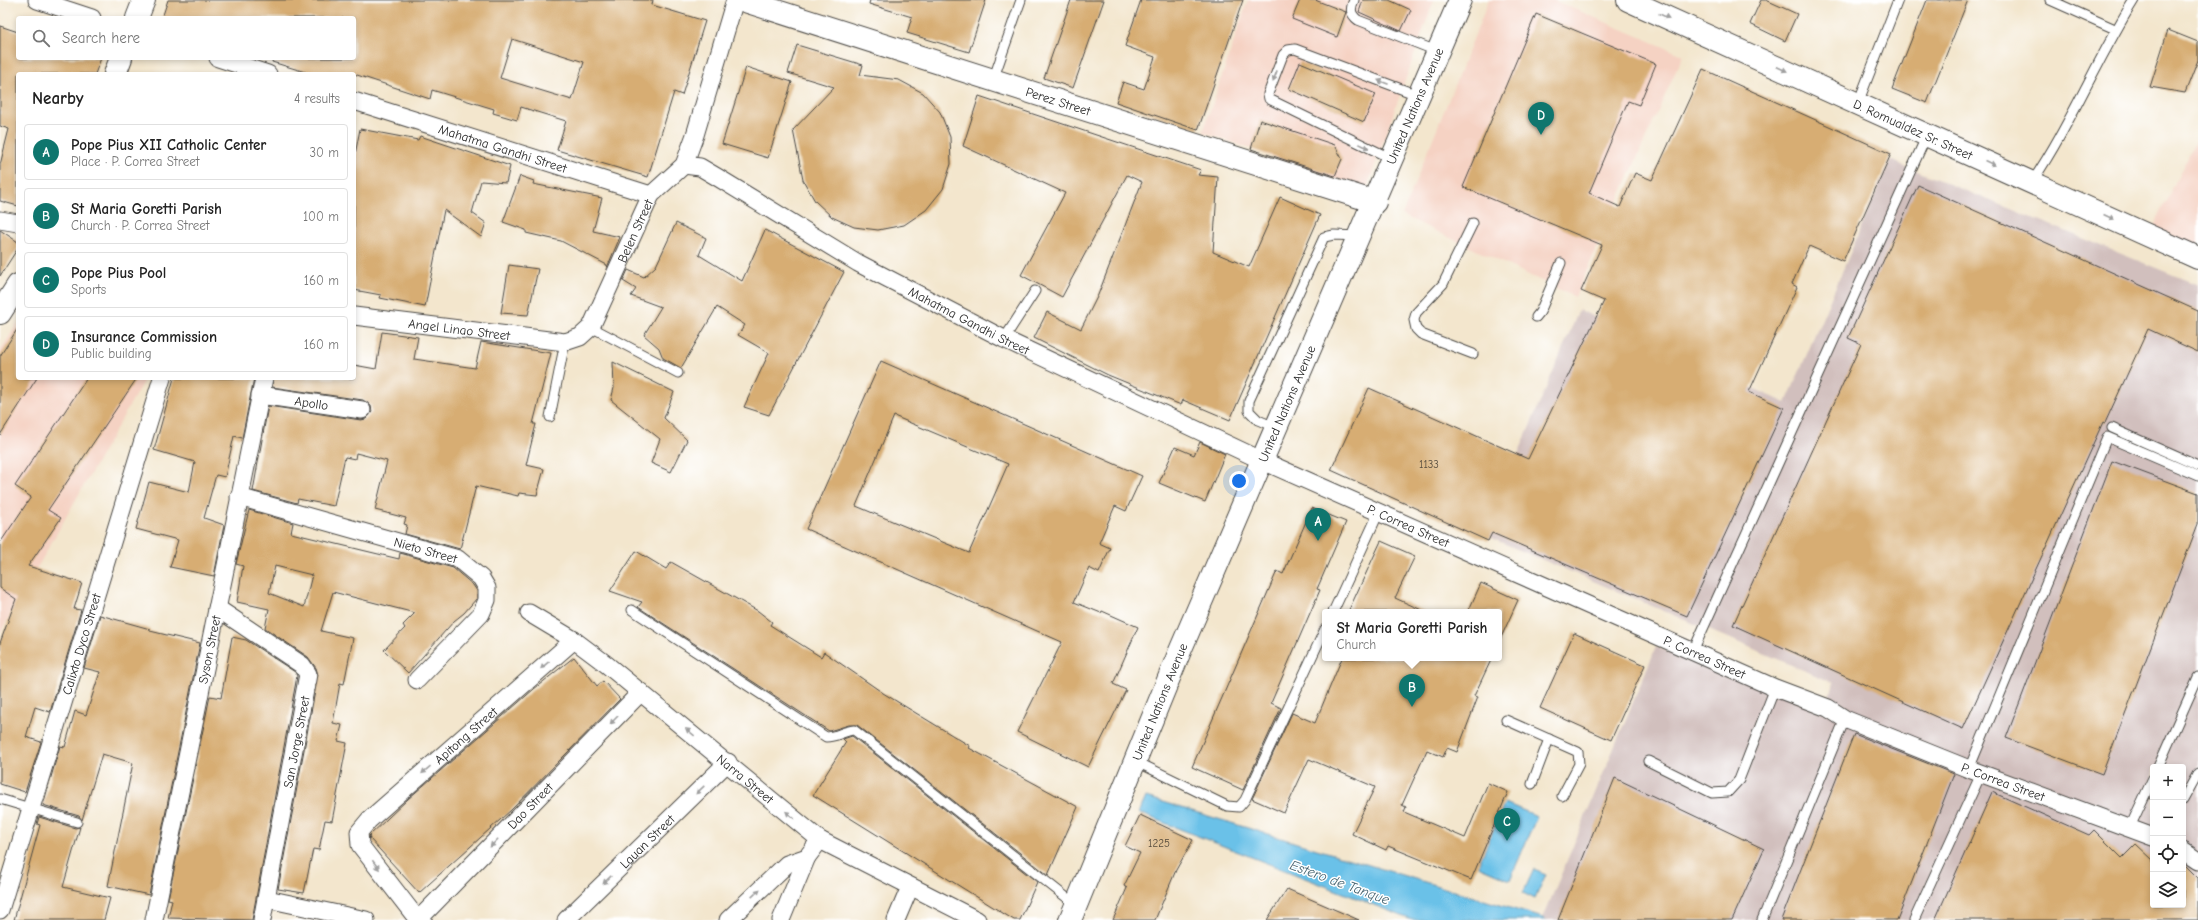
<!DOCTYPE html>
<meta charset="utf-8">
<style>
body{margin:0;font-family:"Comic Neue",sans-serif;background:#f6f6f6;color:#222}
.controls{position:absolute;right:12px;bottom:12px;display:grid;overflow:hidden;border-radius:4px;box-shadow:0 2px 6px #0003}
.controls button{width:36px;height:36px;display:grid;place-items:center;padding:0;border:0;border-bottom:1px solid #e0e0e0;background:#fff;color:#222;font:20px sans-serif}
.you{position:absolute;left:1239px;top:481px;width:14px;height:14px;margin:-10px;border:3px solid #fff;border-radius:50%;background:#1a73e8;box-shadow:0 0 0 6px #1a73e833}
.badge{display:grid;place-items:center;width:26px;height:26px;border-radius:50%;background:#0f766e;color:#fff;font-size:13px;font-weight:700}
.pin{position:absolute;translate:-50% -33px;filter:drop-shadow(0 1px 2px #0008)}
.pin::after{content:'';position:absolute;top:21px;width:14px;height:12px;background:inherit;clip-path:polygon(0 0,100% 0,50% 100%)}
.popup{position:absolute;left:1322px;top:609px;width:180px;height:52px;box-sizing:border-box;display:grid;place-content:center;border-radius:4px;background:#fff;filter:drop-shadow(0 1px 3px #0005);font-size:13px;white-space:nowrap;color:#767676}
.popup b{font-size:15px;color:#222}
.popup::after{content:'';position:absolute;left:50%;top:100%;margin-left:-8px;border:8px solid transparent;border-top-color:#fff}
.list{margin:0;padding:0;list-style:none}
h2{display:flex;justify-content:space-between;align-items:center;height:52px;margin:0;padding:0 16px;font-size:17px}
h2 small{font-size:13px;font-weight:400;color:#767676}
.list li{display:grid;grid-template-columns:26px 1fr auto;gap:12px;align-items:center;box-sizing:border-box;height:56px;margin:0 8px 8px;padding:0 8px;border:1px solid #e0e0e0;border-radius:4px}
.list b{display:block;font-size:15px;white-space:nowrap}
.list p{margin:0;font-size:13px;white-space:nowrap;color:#767676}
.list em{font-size:13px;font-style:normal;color:#767676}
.icon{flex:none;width:22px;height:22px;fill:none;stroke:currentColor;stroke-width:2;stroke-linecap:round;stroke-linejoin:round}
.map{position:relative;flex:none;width:2198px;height:920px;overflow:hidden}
.search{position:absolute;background:#fff;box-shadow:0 2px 6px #0003;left:16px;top:16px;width:340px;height:44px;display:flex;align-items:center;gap:10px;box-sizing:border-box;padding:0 14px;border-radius:4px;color:#767676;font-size:15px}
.panel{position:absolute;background:#fff;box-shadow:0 2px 6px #0003;left:16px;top:72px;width:340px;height:308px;border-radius:4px}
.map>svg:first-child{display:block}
.built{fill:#f5d2c3}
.industrial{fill:#d1bfbd;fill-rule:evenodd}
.water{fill:#6bc1e8;stroke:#4b768a}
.building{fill:#d7ad73;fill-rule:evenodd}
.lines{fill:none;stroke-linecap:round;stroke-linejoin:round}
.lane-casing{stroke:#494743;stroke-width:11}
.street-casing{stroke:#494743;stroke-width:19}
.secondary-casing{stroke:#494743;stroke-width:24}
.lane{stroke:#fff;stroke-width:9}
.street{stroke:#fff;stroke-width:17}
.secondary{stroke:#fff;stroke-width:22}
.oneway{fill:#a0a0a0}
.labels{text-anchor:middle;stroke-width:3;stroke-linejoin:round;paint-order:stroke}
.number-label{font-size:11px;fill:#564c3d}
.street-label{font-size:13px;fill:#2b2b2b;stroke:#fff}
.water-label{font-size:14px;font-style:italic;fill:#41606d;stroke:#fff}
</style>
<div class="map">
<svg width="2198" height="920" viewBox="0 0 2198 920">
<rect width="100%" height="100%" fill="#fff"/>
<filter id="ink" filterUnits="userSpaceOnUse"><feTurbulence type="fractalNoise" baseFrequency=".025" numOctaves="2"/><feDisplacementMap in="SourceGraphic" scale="8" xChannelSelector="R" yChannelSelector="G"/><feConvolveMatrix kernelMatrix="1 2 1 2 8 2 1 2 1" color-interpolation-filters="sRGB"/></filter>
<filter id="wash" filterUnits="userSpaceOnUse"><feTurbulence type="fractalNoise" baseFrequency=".012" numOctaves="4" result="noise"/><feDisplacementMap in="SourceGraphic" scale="16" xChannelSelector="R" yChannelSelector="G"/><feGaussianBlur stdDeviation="0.9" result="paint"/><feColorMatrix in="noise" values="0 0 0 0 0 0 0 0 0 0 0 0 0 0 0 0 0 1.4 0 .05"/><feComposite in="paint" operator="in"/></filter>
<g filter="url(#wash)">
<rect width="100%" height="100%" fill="#f3e6cd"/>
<g class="built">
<polygon points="1248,0 1434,0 1366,190 1203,132"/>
<polygon points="1489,0 1553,0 1683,55 1575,297 1402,215"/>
<polygon points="2198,136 2198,253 2151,232"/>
<polygon points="18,323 18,378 145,378 0,633 0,351"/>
</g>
<path class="industrial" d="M1890 160 2198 285V920H1547L1543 918 1656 647 1823 709 1834 683 1484 535 1579 310 1786 403ZM2153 767H2183V905H2153Z"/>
<g class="water">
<polygon points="1146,797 1543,918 1547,920 1412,920 1139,813"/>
<polygon points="1505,803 1537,816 1510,880 1478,866"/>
<polygon points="1534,869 1546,874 1535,899 1523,893"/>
</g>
<g id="blocks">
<g class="building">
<path d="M168 0H653L652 5 705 21 682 95 674 92 648 177 557 150 566 121 521 107 517 120 493 113 494 109 432 90 430 99 354 74H312L272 62 273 58H354V18H162ZM512 39 584 62 572 100 500 78Z"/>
<polygon points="870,0 986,0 969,52 907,33 912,17 869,4"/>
<polygon points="1071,0 1104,0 1073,88 1044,78"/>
<polygon points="1141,0 1243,0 1198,130 1116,102 1123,82 1144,89 1155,57 1125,46"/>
<polygon points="1300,0 1315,0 1346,12 1337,37 1292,19"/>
<polygon points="1363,0 1389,0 1411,10 1401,31 1359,12"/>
<polygon points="1761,0 1766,0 1797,14 1785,41 1750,24"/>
<polygon points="1927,0 1968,0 1927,103 1892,89"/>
<polygon points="1536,14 1656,64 1639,105 1628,101 1589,193 1620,207 1635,173 1652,180 1703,69 1891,154 1843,261 1809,246 1792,284 1797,287 1749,392 1784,408 1687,616 1492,533 1488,541 1331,470 1369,388 1528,459 1604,301 1581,291 1602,245 1463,187"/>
<polygon points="0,26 18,32 18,58 101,58 95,74 18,74 18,206 0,201 0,165 9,129 0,126"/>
<polygon points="2168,30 2198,42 2198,60 2185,93 2150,87"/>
<polygon points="797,45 863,65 860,75 899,80 923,93 940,112 950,137 951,164 943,189 926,210 904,225 878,230 854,227 832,217 815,201 803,180 793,130 834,87 788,73"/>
<polygon points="1300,62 1376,94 1364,122 1289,89"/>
<polygon points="746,67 792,82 768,158 722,144"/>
<polygon points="979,96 1201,170 1198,175 1218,177 1213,252 1249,267 1280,197 1320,215 1230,420 1183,400 1181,405 1108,375 1034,338 1047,312 1081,329 1098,295 1142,182 1127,175 1062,297 1021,275 1065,193 963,146"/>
<polygon points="1260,120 1335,145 1342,159 1335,176 1251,149"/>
<polygon points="360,129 418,140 420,136 510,166 506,183 481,181 472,213 486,223 481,237 444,210 425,307 380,298 381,295 354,290 354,160"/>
<polygon points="520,176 534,181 533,184 602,198 593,231 620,237 606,270 607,265 561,241 526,233 526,230 503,222"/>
<polygon points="1918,185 2198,311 2198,352 2148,329 2105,423 2103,422 1963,729 1733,625 1861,344 1848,338"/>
<polygon points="676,223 706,238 699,255 742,281 765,230 844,272 769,415 744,407 769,353 738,335 745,325 717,307 681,368 663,358 659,348 644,335 661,307 631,296 636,289 623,281 628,270 644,277 656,266"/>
<polygon points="0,230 18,242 18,248 0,276"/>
<polygon points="509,265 538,269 528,315 501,313"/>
<polygon points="18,328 18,378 37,378 0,435 0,356"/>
<polygon points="382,332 418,337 414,359 475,368 481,342 551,353 533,424 536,424 526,465 544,469 537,495 519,493 518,496 476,486 460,549 405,534 407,525 404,524 406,518 375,510 387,461 356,453 355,459 345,457 334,506 298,499 297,503 253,491 268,406 361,420 366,419 372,412 371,406 363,400 272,387 274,378 354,378 354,365 376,369"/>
<path d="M881 361 1142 476 1126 511 1115 506 1099 543 1110 548 1099 573 1089 568 1074 602 1101 613 1102 611 1138 627 1113 684 1126 690 1088 767 1017 732 1062 642 806 529ZM894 416 1008 464 969 553 856 506Z"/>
<polygon points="613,362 674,392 664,418 687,440 671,472 651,463 660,439 611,400 614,388"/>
<polygon points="87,378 137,378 48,510 61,518 28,566 82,583 74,609 81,610 50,712 35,707 26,737 41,742 25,792 0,784 0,643 16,599 0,588 0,543 31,497 15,486"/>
<polygon points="174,378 254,378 242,438 234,436 225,477 216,475 204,518 224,525 214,576 170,567 178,540 136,529 149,482 189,492 195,462 154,450"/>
<polygon points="1200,442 1225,454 1205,502 1159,483 1175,447 1194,455"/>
<polygon points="2112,461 2198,493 2198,524 2102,774 2006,738"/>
<polygon points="1312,508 1346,522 1317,589 1320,590 1271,703 1281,708 1243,790 1192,767 1277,571 1283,574"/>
<path d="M249 510 293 523 291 533 399 559 400 553 453 568 473 585 477 591V598L464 613 454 621 408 673 384 650 405 628 403 625 415 613 333 592 321 631 353 638 344 684 340 683 333 723 342 725 338 741 347 743 332 821 325 820 319 850 313 849 304 893 278 889 318 675 316 668 308 657 265 628 269 609 237 602 243 566 236 564ZM275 566 312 575 304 607 269 593Z"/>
<polygon points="1381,541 1415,556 1395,598 1426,612 1348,612"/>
<polygon points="636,551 666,569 671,562 758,611 772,622 770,625 821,657 824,652 883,693 970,746 969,748 1078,807 1048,875 857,725 849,725 829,731 638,607 642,602 610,591"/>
<polygon points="1481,583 1518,600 1499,642 1499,612 1468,612"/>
<polygon points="100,615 150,629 150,631 200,643 149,895 108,886 133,763 102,754 82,820 79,816 43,805 60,746 65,747 75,711 86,715 100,672 84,668"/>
<polygon points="1574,633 1645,665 1611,740 1540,708"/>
<polygon points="232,637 246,640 295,672 297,676 252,920 168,918 172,900 168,899 210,696 221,698"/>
<polygon points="574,657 597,686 603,681 620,699 511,810 419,893 370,839 369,836 408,799 534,689"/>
<polygon points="1342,658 1492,658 1474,696 1478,697 1457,752 1447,748 1443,757 1427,750 1402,805 1406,807 1404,812 1465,838 1488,783 1508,792 1471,880 1388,846 1386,850 1352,834 1375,787 1309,759 1284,813 1252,799 1292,713 1315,723"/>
<polygon points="1854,734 1954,774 1897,920 1781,920"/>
<polygon points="852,736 1037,882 1020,920 1014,920 813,795 846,742 843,739"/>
<polygon points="1615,778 1764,849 1732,920 1558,920"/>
<polygon points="1992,792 2089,835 2094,830 2122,858 2136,844 2153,860 2153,905 2183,905 2183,863 2198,878 2198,920 1935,920"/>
<polygon points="1140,815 1193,840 1176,870 1155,920 1113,920 1127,888 1124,886 1140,853 1125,846"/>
<polygon points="39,817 75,828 80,827 63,887 110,898 104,920 14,920 40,825 37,824"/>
<polygon points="1287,889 1359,920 1267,920"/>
</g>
</g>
</g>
<g filter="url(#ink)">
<use href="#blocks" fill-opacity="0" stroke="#494743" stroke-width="1"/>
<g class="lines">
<defs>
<g id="lane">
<path d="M1354 0C1350 9 1350 14 1358 20L1439 52"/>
<polyline points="2050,0 2115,29"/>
<polyline points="993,80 1021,0"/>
<polyline points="1858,103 1898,0"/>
<polyline points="1392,159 1269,99 1268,94 1283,55 1288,50 1295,49 1420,96"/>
<path d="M2032 182C2071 124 2097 59 2134 0"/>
<polyline points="1536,317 1540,312 1561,263"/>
<polyline points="591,327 678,373"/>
<polyline points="1004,339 1035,291"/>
<polyline points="1473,354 1421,334 1416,329 1414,320 1416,313 1443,284 1473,223"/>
<polyline points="550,417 565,342"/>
<polyline points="1277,428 1258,420 1249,411 1249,401 1324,237 1334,235 1359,236"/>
<polyline points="2112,428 2198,466"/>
<path d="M632 610 826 737C837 737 843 731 854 730L1076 905"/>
<polyline points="1333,612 1379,512"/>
<polyline points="1693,651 1927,135"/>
<polyline points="1506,720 1578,752 1579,764 1562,796"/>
<polyline points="1135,761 1227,806 1239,807 1245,800 1325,629"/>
<polyline points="1648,761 1712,793 1728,792 1739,780 1775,688"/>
<polyline points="2158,767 2198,677"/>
<polyline points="1969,769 2107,437 2198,476"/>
<polyline points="1532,784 1549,739"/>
<polyline points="0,799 77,822"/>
<polyline points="2183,800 2198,773"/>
<polyline points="2130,827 2153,778"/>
<polyline points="1762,920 1845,719"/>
<polyline points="1914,920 1981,774"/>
</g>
<g id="street">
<polyline points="37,0 92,18"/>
<polyline points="218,58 268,74"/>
<path id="s1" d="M354 101 651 195"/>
<path id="s2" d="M684 165 700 167 717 177 858 263 1004 339 1263 461 1775 688 1828 708 1845 719 1969 769 2153 837"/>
<polyline points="0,220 18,223"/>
<path id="s3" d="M354 316 565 342 580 337 591 327 651 195 684 165 695 135 735 0"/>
<path id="s4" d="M260 395 362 410"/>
<path id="s5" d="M239 497 458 559 481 578 487 588V600L481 614 417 680"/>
<polyline points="217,608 302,665 308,674 262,920"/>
<path id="s6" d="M529 613 574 640 606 664 820 840 977 920"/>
<polyline points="2183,851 2198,861"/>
<polyline points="267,899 366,920"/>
<path id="s7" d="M0 910 162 378"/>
<path id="s8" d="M154 920 264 378"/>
<path id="s9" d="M418 920 360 845 359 832 369 820 574 640"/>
<path id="s10" d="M418 920 641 692"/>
<path id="s11" d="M566 920 728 762"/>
<polyline points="728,920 787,864 807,857 820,840"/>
<polyline points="781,920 807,857"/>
<polyline points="896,920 910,887"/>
</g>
<g id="secondary">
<path id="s12" d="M742 0 1375 202"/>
<path id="s13" d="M1628 0 2198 258"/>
<polyline points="137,18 144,0"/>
<polyline points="115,74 121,58"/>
<polyline points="0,313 18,285"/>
<path id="s14" d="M1070 920 1180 651 1460 0"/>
</g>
</defs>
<use href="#lane" class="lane-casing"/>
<use href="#street" class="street-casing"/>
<use href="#secondary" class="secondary-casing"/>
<use href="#lane" class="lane"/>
<use href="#street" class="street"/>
<use href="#secondary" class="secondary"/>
</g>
<defs><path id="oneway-solid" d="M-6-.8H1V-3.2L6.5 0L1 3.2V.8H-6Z"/></defs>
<g class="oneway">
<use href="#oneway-solid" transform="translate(1664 16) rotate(24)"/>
<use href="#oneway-solid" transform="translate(1782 69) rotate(24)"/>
<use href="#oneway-solid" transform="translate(1275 76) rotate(111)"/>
<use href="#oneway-solid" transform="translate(1383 82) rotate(-159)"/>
<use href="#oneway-solid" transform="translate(1364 146) rotate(26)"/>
<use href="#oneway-solid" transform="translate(1990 163) rotate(24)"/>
<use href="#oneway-solid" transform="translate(2109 217) rotate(24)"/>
<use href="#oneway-solid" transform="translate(545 665) rotate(139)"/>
<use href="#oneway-solid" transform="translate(614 720) rotate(134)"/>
<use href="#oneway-solid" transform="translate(690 732) rotate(-141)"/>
<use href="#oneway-solid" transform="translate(426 770) rotate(139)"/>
<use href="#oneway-solid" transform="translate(700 790) rotate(136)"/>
<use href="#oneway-solid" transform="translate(790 815) rotate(-140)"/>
<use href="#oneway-solid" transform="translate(494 843) rotate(134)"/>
<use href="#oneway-solid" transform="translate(376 865) rotate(53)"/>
<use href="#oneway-solid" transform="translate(607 880) rotate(136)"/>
<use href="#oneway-solid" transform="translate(756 893) rotate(-44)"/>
</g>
</g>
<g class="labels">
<g class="number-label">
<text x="1429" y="468">1133</text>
<text x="1159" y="847">1225</text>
</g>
<g class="street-label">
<text dy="5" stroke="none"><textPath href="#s12" startOffset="332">Perez Street</textPath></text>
<text dy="5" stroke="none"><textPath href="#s14" startOffset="884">United Nations Avenue</textPath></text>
<text dy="5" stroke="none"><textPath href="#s13" startOffset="313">D. Romualdez Sr. Street</textPath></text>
<text dy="5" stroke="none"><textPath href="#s1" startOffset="156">Mahatma Gandhi Street</textPath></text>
<text dy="5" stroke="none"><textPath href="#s3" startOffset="349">Belen Street</textPath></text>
<text dy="5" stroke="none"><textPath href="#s2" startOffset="326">Mahatma Gandhi Street</textPath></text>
<text dy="5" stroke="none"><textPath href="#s3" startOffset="106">Angel Linao Street</textPath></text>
<text dy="5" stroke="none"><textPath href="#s4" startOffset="52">Apollo</textPath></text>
<text dy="5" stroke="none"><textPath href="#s14" startOffset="560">United Nations Avenue</textPath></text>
<text dy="5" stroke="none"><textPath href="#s2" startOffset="811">P. Correa Street</textPath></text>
<text dy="5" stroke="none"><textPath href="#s5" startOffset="194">Nieto Street</textPath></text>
<text dy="5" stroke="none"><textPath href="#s7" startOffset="278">Calixto Dyco Street</textPath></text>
<text dy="5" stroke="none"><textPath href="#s8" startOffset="276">Syson Street</textPath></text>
<text dy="5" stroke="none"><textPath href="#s2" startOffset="1135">P. Correa Street</textPath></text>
<text dy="5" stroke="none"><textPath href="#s14" startOffset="236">United Nations Avenue</textPath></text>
<text dy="5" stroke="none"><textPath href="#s9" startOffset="252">Apitong Street</textPath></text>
<text transform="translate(296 742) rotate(-79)" y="5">San Jorge Street</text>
<text dy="5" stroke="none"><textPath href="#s6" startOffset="273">Narra Street</textPath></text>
<text dy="5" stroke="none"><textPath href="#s2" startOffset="1459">P. Correa Street</textPath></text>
<text dy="5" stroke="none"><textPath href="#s10" startOffset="160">Dao Street</textPath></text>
<text dy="5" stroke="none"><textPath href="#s11" startOffset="113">Lauan Street</textPath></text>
</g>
<g class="water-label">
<text transform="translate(1340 882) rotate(20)" y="5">Estero de Tanque</text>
</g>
</g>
</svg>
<div class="controls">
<button>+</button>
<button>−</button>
<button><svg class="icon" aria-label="locate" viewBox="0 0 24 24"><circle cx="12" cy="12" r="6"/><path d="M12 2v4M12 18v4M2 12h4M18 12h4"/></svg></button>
<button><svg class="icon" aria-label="layers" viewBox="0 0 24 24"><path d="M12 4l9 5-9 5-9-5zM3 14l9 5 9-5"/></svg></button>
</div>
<div class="you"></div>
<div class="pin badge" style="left:1318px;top:541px">A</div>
<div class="pin badge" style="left:1412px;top:707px">B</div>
<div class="popup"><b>St Maria Goretti Parish</b>Church</div>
<div class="pin badge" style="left:1507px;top:841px">C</div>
<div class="pin badge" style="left:1541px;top:135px">D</div>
<div class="search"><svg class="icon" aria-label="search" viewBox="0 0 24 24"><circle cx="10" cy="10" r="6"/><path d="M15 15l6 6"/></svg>Search here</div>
<section class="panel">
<h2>Nearby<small>4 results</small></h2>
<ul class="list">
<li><span class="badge">A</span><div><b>Pope Pius XII Catholic Center</b><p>Place · P. Correa Street</p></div><em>30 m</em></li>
<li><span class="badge">B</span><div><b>St Maria Goretti Parish</b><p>Church · P. Correa Street</p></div><em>100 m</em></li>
<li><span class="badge">C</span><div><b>Pope Pius Pool</b><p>Sports</p></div><em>160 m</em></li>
<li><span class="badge">D</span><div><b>Insurance Commission</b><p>Public building</p></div><em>160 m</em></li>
</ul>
</section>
</div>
